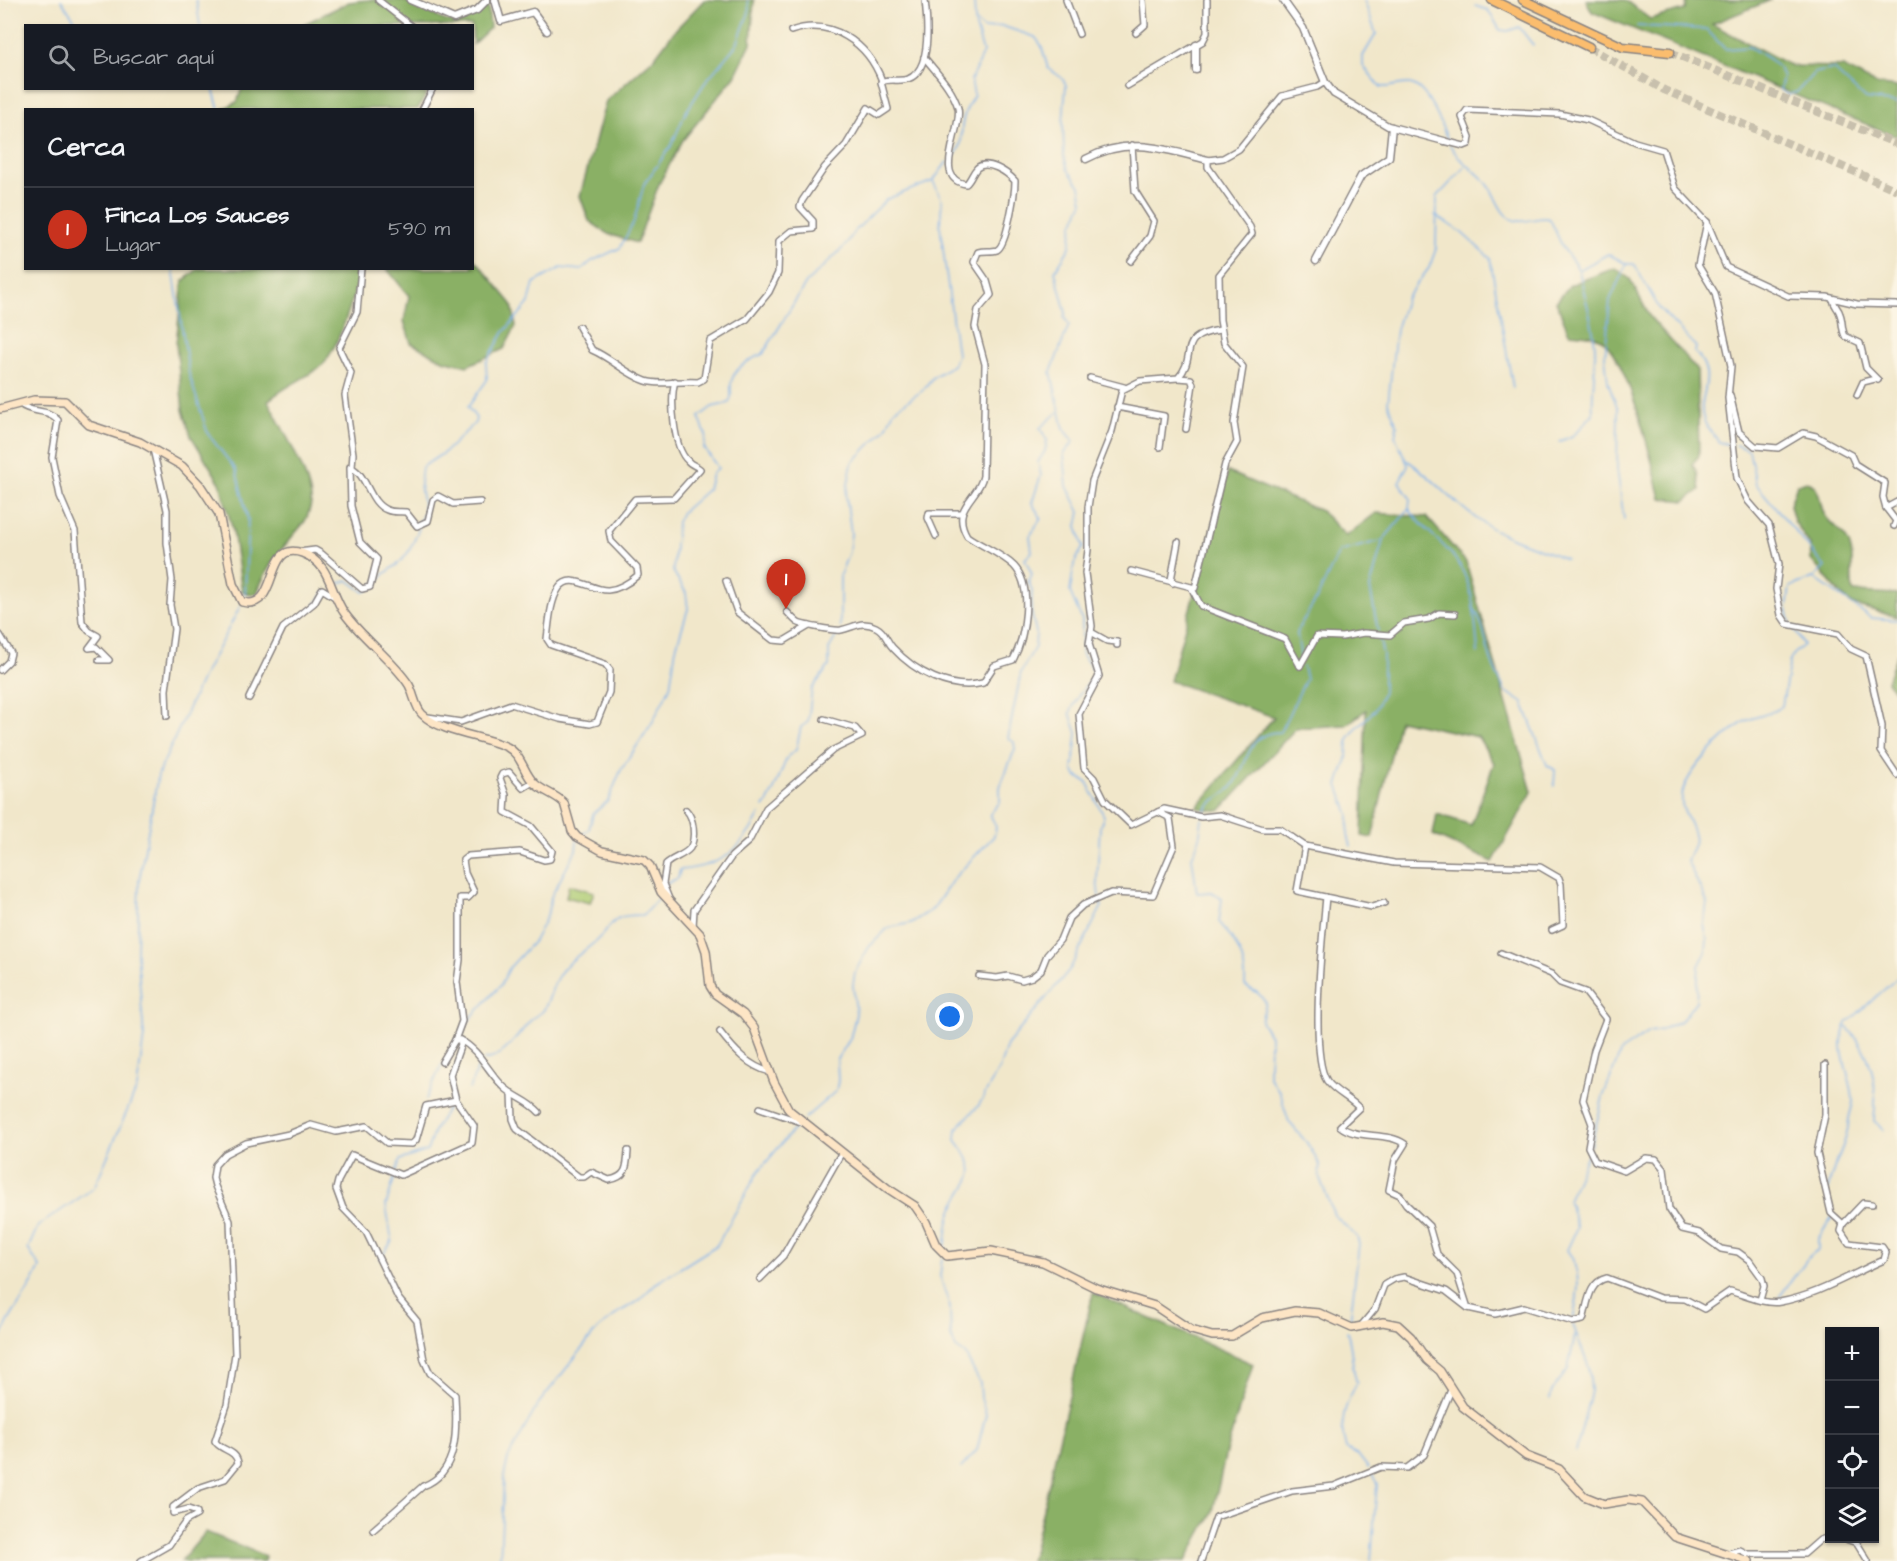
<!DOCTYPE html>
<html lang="es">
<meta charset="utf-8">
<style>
body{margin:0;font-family:"Architects Daughter",sans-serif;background:#20242c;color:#f1f3f6}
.controls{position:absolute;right:18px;bottom:18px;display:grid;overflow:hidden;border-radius:0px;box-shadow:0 2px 4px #0004}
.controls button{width:54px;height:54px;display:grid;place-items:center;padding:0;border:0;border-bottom:2px solid #363941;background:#171b24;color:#f1f3f6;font:30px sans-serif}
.you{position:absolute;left:950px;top:1017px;width:21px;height:21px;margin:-15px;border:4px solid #fff;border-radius:50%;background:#1a73e8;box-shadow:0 0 0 9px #1a73e833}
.badge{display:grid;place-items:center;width:39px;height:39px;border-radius:50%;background:#c8321e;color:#fff;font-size:20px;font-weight:700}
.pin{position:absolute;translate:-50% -50px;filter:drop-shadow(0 2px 3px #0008)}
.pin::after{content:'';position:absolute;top:32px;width:21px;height:18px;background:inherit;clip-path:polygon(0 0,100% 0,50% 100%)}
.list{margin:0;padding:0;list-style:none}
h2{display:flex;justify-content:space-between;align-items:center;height:78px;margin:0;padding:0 24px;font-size:26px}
h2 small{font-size:20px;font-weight:400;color:#9ea1a6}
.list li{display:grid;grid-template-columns:39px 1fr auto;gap:18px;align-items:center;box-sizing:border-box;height:84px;padding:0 24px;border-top:2px solid #363941}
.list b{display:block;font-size:22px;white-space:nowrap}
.list p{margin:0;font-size:20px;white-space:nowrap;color:#9ea1a6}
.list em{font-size:20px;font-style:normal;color:#9ea1a6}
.icon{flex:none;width:33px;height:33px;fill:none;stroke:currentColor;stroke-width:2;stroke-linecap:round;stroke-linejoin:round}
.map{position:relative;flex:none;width:1897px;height:1561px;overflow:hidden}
.search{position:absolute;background:#171b24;box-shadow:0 2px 4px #0004;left:24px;top:24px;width:450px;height:66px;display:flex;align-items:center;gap:15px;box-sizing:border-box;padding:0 21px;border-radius:0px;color:#9ea1a6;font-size:22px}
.panel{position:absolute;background:#171b24;box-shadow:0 2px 4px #0004;left:24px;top:108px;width:450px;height:162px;border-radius:0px}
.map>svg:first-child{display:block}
.green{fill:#aecc73;stroke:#687757;stroke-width:1.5}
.forest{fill:#8ab065;stroke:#566950;stroke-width:1.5}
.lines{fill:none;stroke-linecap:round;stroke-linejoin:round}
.stream{stroke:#7eb1ea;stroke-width:1.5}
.trunk-tunnel{stroke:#c8c0ad;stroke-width:8;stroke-dasharray:8 4;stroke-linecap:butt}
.minor-casing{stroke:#8a8482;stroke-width:8}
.tertiary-casing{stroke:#8a8482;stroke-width:9}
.secondary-casing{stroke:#8a8482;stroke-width:10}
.trunk-casing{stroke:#8a8482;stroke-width:11}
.minor{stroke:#fff;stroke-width:5}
.tertiary{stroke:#fff;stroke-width:6}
.secondary{stroke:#fde5c5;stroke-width:7}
.trunk{stroke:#fbbd6e;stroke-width:8}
</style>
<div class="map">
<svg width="1897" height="1561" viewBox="0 0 1897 1561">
<rect width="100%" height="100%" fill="#fcf5e5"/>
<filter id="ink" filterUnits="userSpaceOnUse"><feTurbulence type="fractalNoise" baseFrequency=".0167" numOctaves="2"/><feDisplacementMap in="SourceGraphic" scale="12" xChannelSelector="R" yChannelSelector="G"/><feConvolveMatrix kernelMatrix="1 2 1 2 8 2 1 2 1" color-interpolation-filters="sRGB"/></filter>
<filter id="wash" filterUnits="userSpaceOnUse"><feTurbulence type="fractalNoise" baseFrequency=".008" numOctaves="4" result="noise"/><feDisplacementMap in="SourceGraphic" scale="24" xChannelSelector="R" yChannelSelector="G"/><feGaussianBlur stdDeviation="1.35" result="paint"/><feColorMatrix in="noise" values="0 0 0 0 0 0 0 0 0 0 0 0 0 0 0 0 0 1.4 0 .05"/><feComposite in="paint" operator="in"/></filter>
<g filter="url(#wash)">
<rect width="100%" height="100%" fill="#f1e7ca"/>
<polygon class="green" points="569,885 594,892 590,903 566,897"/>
<g class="forest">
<path d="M368 0C378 0 390 0 400 0 442 9 442 42 488 4L490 28 473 44 472 26H300L349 2Z"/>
<polygon points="704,0 754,0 751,43 735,76 683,140 659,184 637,243 608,234 589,221 580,196 606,101 654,58 676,29"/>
<polygon points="1586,0 1625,0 1650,19 1685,10 1687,0 1771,0 1712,24 1791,66 1843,67 1875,84 1897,87 1897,137 1592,12"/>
<polygon points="242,88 429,88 429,89 418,109 223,109 237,102"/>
<polygon points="473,259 479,264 512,304 516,326 504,349 467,366 443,360 411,343 404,321 409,296 387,269 472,268"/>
<path d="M1615 268 1630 279 1650 317 1697 370 1699 456 1692 464 1697 472 1700 490 1685 501 1661 498C1651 460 1630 362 1601 339 1594 334 1578 334 1569 333L1556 302 1570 285Z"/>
<path d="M198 269H362C354 293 340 346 323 364 311 376 284 386 268 401 281 426 308 472 311 498 312 505 307 519 303 524 284 546 267 565 257 593L251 595 242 591 233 531 220 483 191 436 183 410 176 344 183 281Z"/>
<polygon points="1228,472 1321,511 1346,536 1376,513 1427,517 1466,562 1532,792 1493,862 1433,835 1437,814 1471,825 1494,763 1478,737 1399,720 1372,838 1362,836 1366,710 1346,725 1296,728 1220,811 1196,808 1274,717 1170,681"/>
<path d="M1807 481C1824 490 1817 503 1826 517 1835 529 1848 534 1851 550 1854 564 1849 580 1854 592L1897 594V617L1854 605 1841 595 1811 560 1810 545 1794 521 1790 505 1797 484Z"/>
<polygon points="1897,654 1897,694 1887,681"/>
<polygon points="1093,1293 1253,1364 1226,1452 1213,1511 1186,1561 1031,1561"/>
<polygon points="206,1532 265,1556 264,1561 181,1561"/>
</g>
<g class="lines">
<g class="stream">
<polyline points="61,0 79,26"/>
<polyline points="196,0 200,26"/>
<polyline points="974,0 975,21 984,29 1002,26 1035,37 1041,45 1048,68 1062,78 1066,85 1063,122 1064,156 1068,170 1080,186 1083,202 1073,224 1070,247 1055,271 1066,313 1064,317 1069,325 1051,372 1064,429 1074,441 1064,454 1067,486 1080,512 1077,526 1083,547 1074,564 1070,592 1082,620 1082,654 1095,673 1079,695 1070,713 1077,733 1073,769 1076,776 1087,782 1104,816 1100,826 1097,881 1099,896"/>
<path d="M1364 0 1376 34 1363 56V66L1381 87C1391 88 1399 83 1409 84 1427 85 1442 126 1448 141"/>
<polyline points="1475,6 1488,10 1500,30 1508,31 1519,27 1533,45"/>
<polyline points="1637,26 1706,29 1725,49 1750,47 1769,59 1778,67 1783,76 1780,90 1787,95 1797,92 1814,73 1833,69 1865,99 1897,103"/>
<polyline points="213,88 219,110"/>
<path d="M1450 145C1461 165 1477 169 1489 186 1497 198 1501 219 1518 221 1529 223 1538 215 1550 219L1563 248 1579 270 1608 254 1627 264H1634L1659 308 1696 347 1695 352C1721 380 1693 397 1705 423 1708 430 1715 436 1719 442L1731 445"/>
<path d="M953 157C963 146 961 140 962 126 963 115 968 105 974 95L971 80 983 52 975 24"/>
<polyline points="1435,215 1462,233 1490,258 1513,388"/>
<polyline points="173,268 189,374 208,434 236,470 248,519 245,594"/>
<path d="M1559 442 1574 435 1593 414C1591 392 1596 372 1595 349 1594 323 1584 296 1579 270"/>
<polyline points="1736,445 1749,450 1756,484 1825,567 1814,578 1871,618 1897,620"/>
<path d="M1408 461C1434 478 1453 503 1480 521 1504 538 1538 547 1566 559"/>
<path d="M1409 509C1421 527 1439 539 1453 556 1475 582 1475 621 1478 653"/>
<polyline points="1624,519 1617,469 1618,409 1608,382 1605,357 1610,300 1626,265"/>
<polyline points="419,524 424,511 420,484 422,467 445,452 475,423 476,418 468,407 487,380 486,363 504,332 529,303 534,283 561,268 581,270 592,261 620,248 634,221 644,184 671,146 686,112 706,81 737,44 749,12 748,0"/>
<polyline points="335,585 348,580 364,592 370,589"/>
<path d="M373 586C384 571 393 570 403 559 411 550 415 539 419 528"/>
<polyline points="315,605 325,592"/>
<path d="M1473 607C1487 630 1484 643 1493 665 1496 674 1501 680 1504 690L1523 703 1547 765 1555 770 1554 786"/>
<polyline points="1790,622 1787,608 1790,587 1813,578"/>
<polyline points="840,627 840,575 849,552 851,533 846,495 852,463 886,428 894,410 922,391 933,377 953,365 957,355 940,226 942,200 933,181"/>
<polyline points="1378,631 1370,588 1383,540"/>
<polyline points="1301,659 1297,634 1299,627 1317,598 1339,552 1383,540 1409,509 1410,498 1399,482 1408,465 1395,436 1397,425 1388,403 1396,329 1406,298 1429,268 1436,249 1437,197 1465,167"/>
<polyline points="1897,662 1897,669"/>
<polyline points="788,756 796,750 801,727 808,722 812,689 829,666 829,649 838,633"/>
<path d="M764 807C775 793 779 775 787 758"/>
<path d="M1203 815C1208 800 1222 798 1232 787 1249 766 1245 732 1280 732L1306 679 1303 667"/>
<path d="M1202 819 1199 840 1192 857 1197 893 1212 892 1222 898 1219 922C1236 941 1247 960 1245 986L1258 993 1266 1003 1261 1021 1270 1036 1269 1077 1279 1091 1289 1122 1307 1143 1320 1165 1319 1176 1334 1215 1357 1237 1359 1244 1350 1322"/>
<path d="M583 834 589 829 593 814 608 801 621 770 652 723 670 687 676 648 688 609 686 593 673 571 677 522 682 512 708 489 712 474 718 468 704 448 706 435 699 417 712 407 729 403C733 396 730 392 731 384 733 368 750 359 763 354L806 283 845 246 854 232 887 199 933 181 947 162"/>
<polyline points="1351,846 1348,835 1349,815 1338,785 1347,759 1348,739 1357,727 1375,710 1383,692 1383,655 1379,636"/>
<path d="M666 884 678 878 680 870C723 866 741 850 760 814"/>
<path d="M1847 1027C1873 1055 1878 1083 1874 1121L1884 1130"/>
<polyline points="460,1039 468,1021 500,986 510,967 534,941 547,916 551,897 576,850 577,840"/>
<path d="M484 1060C505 1058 518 1034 532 1019 535 1016 540 1014 543 1011 547 1006 553 985 557 978 566 961 585 952 598 939 618 920 610 915 643 915L661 895"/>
<polyline points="469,1089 480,1062"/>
<polyline points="426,1099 442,1064"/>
<polyline points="805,1118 836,1091 838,1081 837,1059 850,1039 856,1014 853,985 855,972 869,947 888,928 911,923 933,909 954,878 994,836 996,827 990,814 1000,802 1000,787 1015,749 1014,742 1008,738 1021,672 1035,647 1036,632 1031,611 1032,590 1028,581 1032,574 1025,559 1032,552 1030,536 1041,518 1032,503 1041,475 1038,462 1045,451 1047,440 1040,428 1058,412"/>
<path d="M1591 1146 1603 1097 1621 1051 1649 1032 1661 1030 1682 1020 1696 1001 1699 966 1706 952 1707 938 1704 925 1707 902 1687 861C1689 851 1697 846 1694 835 1691 821 1680 811 1682 796 1684 773 1725 734 1744 722 1756 715 1770 716 1782 706L1790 660 1793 654 1804 645 1793 627"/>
<polyline points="396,1172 400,1160 427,1151 434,1131 450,1104"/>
<path d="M1828 1189C1833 1162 1847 1147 1849 1119 1850 1112 1853 1106 1853 1100 1852 1074 1833 1050 1847 1023L1897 978"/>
<path d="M945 1249C947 1237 947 1222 952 1211 968 1175 985 1178 956 1140L957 1128 979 1105 999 1069 1007 1045 1070 969 1102 906 1099 901"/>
<polyline points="942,1258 940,1276 950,1307 951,1337 956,1348 965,1354 980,1383 981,1398 986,1414 977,1450 961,1468"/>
<polyline points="380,1259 392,1241 386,1205 395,1176"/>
<polyline points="1780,1296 1810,1255 1818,1250 1818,1239 1832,1217"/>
<path d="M1573 1320C1578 1296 1583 1270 1567 1250L1577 1228 1568 1200 1588 1153"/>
<polyline points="1573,1325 1589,1368 1591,1391 1576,1451"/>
<path d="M1347 1332C1353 1349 1351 1366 1357 1383 1345 1405 1338 1422 1346 1449L1358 1455 1368 1468"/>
<path d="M0 1342C7 1315 30 1294 40 1267L28 1249 38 1226 94 1188 137 1088 144 1036 137 953 139 881 158 775 201 680 240 607"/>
<polyline points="1550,1399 1552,1391 1568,1369 1575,1335"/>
<polyline points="500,1561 504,1477 508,1458 539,1403 595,1332 619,1312 637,1302 655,1284 717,1245 758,1172 798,1124"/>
<polyline points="1371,1561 1377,1484 1372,1474"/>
</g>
</g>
</g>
<g filter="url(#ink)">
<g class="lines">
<g class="trunk-tunnel">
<polyline points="1589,47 1664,90 1897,190"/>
<polyline points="1670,52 1897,144"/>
</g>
<defs>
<g id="minor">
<polyline points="378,0 411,26"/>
<polyline points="1066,0 1079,34"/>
<path d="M791 31C831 17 868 43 882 81"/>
<polyline points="1136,33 1145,25 1143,0"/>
<polyline points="1127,86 1203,41 1207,33 1207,0"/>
<polyline points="422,110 433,88"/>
<polyline points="1444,141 1464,146 1469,144 1470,137 1462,117 1467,110 1560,114 1588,120 1635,142 1663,150 1675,188 1707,222 1726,267 1788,296 1827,297 1857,304 1897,305"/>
<polyline points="1707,222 1698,265 1715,293 1731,366 1728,398 1737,478 1748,501 1769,525 1779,564 1776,589 1781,615 1787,624 1838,634 1851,649 1866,656 1882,726 1881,751 1897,775"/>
<polyline points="1131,261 1150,236 1154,221 1135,191 1132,145"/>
<path d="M1833 299C1834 307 1838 307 1840 314 1843 321 1841 328 1845 336L1860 343 1866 368 1878 380"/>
<path d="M579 327 592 350C611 358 626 374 646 381 661 386 681 380 698 382L704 379 710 341 747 319 769 292 778 273 779 241 791 231 813 229V221L800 207 802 201 825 167 846 145 868 108 879 115 888 109 881 82C889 78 899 82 908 79 933 70 927 18 925 0"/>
<path d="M1220 330C1174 337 1199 355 1178 378L1140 381 1122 390 1112 431 1092 481 1088 507V550L1085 573 1092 626 1089 644 1099 676 1079 714 1084 768 1094 778 1105 800 1131 825 1164 809 1201 817 1220 815 1263 829H1280L1305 846 1394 863 1540 867 1559 878 1561 884 1563 925 1552 930"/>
<polyline points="1090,378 1124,387"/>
<polyline points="1178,378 1191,379 1193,384 1186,429"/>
<polyline points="1730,395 1739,432 1755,446 1778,448 1803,433 1816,436 1851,455 1855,464 1885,483 1883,497 1886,508"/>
<polyline points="1857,395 1863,382 1875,379"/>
<path d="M20 404C31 414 48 408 58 420L52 457 60 496 75 531 82 622 89 631 98 636 89 648 96 647 109 660H99"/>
<polyline points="1117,407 1164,416 1160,447"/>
<polyline points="153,449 167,510 167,543 172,580 170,605 174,629 166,690 167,716"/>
<polyline points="352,467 353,454 345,395 351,373 339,348 357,312 361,268"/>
<polyline points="1894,526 1896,521 1886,508 1897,502"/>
<polyline points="936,536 928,518 929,513 962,513"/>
<path d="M299 552 315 550 322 554 362 589 370 587 377 559 360 542 351 506 350 467C368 474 368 503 387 510 394 513 400 511 406 512L417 526 428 521 433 500 438 496 453 504 480 502"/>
<polyline points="1131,571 1195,588 1225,464 1237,442 1234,423 1243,367 1224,343 1220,320 1219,275 1252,234 1250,227 1208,167 1208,160 1223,158 1239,149 1282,96 1317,87 1325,82"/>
<polyline points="726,581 737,612 773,640 784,641 809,626"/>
<polyline points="1173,583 1171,580 1178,542"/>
<polyline points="1192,589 1201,606 1285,639 1300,666"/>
<path d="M787 612C790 615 793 619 797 622 800 625 835 631 841 630 855 627 862 620 876 627 886 632 886 641 893 648 915 672 950 691 983 683L994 666 1013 660C1025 638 1034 587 1014 566 1002 554 981 546 967 536 950 507 979 498 983 476L985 364 975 327 978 310 991 295 987 281 974 262 978 252C984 250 992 252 997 250 1007 245 1015 192 1015 181 1007 172 987 159 977 168 972 173 971 180 966 184 931 179 963 128 958 108 953 89 936 72 924 57"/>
<polyline points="1091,632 1107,641 1117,642 1117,645"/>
<polyline points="0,635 11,653 9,661 0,670"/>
<polyline points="1300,666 1317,636 1342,637 1364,633 1390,635 1404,623 1429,619 1439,613 1455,614"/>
<polyline points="249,698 283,628 314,603 322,589 335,597"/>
<path d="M428 717 461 722 511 704 560 719 590 724 597 722 609 692 610 670 605 664 551 645 547 639C549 624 550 601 559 588 571 571 592 591 608 590 620 589 629 583 638 575L637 568 611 541 609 531 635 499 674 498 700 469C697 466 691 465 688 461 673 448 670 399 675 381"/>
<polyline points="1305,846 1297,891 1372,907 1384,903"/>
<path d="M1326 897C1323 931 1309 1055 1327 1081 1335 1092 1350 1098 1359 1108L1340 1126C1357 1140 1386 1131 1405 1144L1395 1160 1389 1190 1400 1195 1406 1204 1429 1226 1437 1254 1457 1274 1468 1308"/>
<path d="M669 899 663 884 666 864C672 858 685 855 690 848 696 838 694 818 686 810"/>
<polyline points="693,926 694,910 732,856 749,841 766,808 833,750 862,736 855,728 824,719"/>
<polyline points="1501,953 1551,974 1560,983 1585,992 1606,1019 1594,1050 1583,1100 1592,1124 1588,1147 1595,1161 1624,1171 1646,1158 1656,1159 1664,1169 1669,1209 1682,1229 1699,1233 1721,1249 1738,1252 1749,1260 1762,1278 1764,1286 1760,1300"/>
<polyline points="979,976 997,978 1008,976 1022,980 1032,977 1041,970 1047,955 1060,940 1069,918 1083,905 1111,893 1153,895 1174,846 1170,818 1158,812"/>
<path d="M720 1032C734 1050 748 1066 770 1072"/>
<path d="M460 1040C480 1050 489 1074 505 1088 516 1098 528 1100 539 1112"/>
<polyline points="442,1062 455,1040"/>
<polyline points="1825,1065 1825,1115 1817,1153 1831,1213 1843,1224"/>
<path d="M512 1093 513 1119 517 1129 579 1177H584L591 1172 609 1180C627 1177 627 1167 628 1151"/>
<polyline points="760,1108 804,1123"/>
<polyline points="760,1279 783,1256 842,1152"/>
<path d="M1360 1327 1375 1309 1384 1285 1394 1279 1404 1277 1446 1291 1468 1308 1495 1314 1524 1307 1573 1322 1583 1320C1588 1304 1588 1282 1607 1278L1660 1298 1685 1299 1704 1309 1730 1291C1744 1295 1765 1305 1780 1302 1818 1295 1849 1275 1884 1260L1886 1253 1882 1247 1849 1243 1841 1231 1843 1224 1863 1203 1872 1204"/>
<path d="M373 1530 423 1486C459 1473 457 1428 455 1395L430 1373 424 1360 417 1321 398 1298 366 1232 343 1208 336 1189 338 1181 352 1155 401 1175 472 1143 474 1126 456 1100 450 1075 461 1044 460 1040H455L462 1021 457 982 460 960V898H468L474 892 465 873 463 860 468 856 520 852 544 860 550 859 552 851 531 826 505 812 506 795 500 778 502 774 509 772 523 788 533 782"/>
<polyline points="1843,1538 1857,1543 1868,1561"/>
<polyline points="1729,1553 1740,1550 1748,1554 1804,1554 1820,1540 1830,1537"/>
<path d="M141 1561 169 1545 186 1521 197 1515V1512L188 1509 173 1513V1507L198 1488 225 1479 238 1463C236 1449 220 1451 215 1441L227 1405 235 1354 230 1221 215 1186 213 1178 215 1165 225 1154 246 1143 289 1134 311 1125 336 1132 367 1126 387 1143 412 1144 416 1140 426 1106 456 1100"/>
<polyline points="1201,1561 1216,1517 1292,1491 1334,1486 1381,1467 1407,1468 1424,1455 1451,1390"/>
</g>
<g id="tertiary">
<polyline points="410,0 454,19 477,10 487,0"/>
<polyline points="495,0 501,21 533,12 547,31"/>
<polyline points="1283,0 1303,28 1325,82 1334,94 1388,126 1444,141"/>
<polyline points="1196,45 1196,70"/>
<path d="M1086 159C1129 136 1164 149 1208 160"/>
<polyline points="1316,261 1361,176 1389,157 1392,127"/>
</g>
<path id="secondary" d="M0 409 34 400 65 401 89 425 140 442 182 466 200 485 219 514 233 584 242 602C281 612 263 539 302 553 332 564 329 592 345 614 363 639 393 660 409 685 414 694 415 707 422 714 441 733 483 736 507 747 522 755 523 772 534 783 542 791 555 794 564 803L572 831 577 837 602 851 644 860 650 866 661 892 700 934 706 951 710 986 715 994 743 1014 754 1028 774 1082 789 1110 887 1188 915 1206 926 1222 936 1245 947 1256 991 1251 1043 1262 1096 1288 1155 1306 1191 1330 1212 1336H1232L1262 1318 1295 1311 1319 1313 1352 1328 1383 1322 1398 1325 1411 1337 1427 1360 1440 1371 1463 1407 1526 1456 1559 1469 1584 1496 1604 1504 1628 1500 1642 1502 1675 1537 1749 1561"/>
<g id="trunk">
<polyline points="1492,0 1589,47"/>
<polyline points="1523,0 1623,47 1670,52"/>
</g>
</defs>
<use href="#minor" class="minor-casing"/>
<use href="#tertiary" class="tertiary-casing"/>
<use href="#secondary" class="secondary-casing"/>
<use href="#trunk" class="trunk-casing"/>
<use href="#minor" class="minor"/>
<use href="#tertiary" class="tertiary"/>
<use href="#secondary" class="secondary"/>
<use href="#trunk" class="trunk"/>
</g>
</g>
</svg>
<div class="controls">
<button>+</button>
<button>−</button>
<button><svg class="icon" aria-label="locate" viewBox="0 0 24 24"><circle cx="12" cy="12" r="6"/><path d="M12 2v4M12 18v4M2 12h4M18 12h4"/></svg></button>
<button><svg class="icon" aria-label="layers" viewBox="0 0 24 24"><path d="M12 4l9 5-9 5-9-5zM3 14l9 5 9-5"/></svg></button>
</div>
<div class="you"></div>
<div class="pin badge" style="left:786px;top:609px">1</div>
<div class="search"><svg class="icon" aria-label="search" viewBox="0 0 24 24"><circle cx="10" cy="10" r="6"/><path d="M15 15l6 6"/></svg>Buscar aquí</div>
<section class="panel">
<h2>Cerca<small></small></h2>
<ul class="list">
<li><span class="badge">1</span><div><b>Finca Los Sauces</b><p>Lugar</p></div><em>590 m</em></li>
</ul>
</section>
</div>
